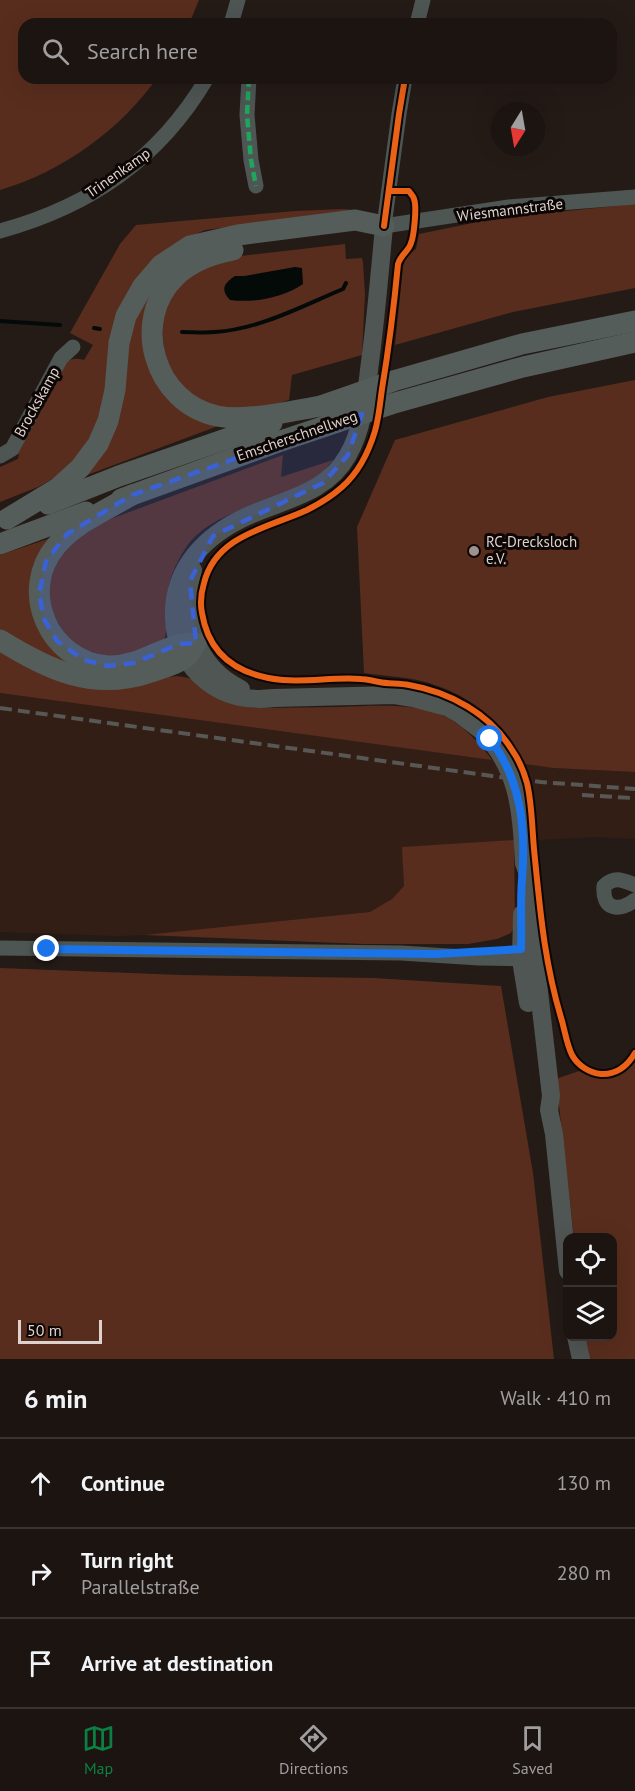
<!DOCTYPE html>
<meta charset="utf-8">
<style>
body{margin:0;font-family:"PT Sans",sans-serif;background:#28211f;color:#f1f3f6}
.controls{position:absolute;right:18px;bottom:18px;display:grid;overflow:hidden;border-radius:12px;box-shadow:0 6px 24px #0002}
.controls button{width:54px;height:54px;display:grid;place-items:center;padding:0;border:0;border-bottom:2px solid #393331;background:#1b1411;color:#f1f3f6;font:30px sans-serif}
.compass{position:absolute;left:491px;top:102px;width:54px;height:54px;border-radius:50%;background:#1b1411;box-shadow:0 6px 24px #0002;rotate:191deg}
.scale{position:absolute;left:18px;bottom:15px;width:84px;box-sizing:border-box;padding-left:6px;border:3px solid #ded2ce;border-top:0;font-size:16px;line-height:21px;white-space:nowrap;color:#ded2ce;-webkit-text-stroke:4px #0c0604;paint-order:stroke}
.stop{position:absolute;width:18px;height:18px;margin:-14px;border:4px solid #1a73e8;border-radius:50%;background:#fff}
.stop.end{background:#1a73e8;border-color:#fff;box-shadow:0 2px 6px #0008}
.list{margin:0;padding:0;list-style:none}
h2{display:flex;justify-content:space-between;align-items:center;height:78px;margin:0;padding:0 24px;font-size:26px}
h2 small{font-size:20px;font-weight:400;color:#a09e9f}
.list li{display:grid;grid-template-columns:39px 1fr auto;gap:18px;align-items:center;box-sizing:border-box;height:90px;padding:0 24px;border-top:2px solid #393331}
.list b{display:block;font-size:22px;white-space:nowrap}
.list p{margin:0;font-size:20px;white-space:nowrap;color:#a09e9f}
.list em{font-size:20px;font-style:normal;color:#a09e9f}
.icon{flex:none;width:33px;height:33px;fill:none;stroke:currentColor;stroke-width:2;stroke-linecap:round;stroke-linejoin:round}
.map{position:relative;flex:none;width:635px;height:1359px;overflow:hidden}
.search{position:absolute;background:#1b1411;box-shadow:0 6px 24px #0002;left:18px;right:18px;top:18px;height:66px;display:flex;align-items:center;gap:15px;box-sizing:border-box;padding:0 21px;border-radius:18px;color:#a09e9f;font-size:22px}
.sheet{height:348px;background:#1b1411}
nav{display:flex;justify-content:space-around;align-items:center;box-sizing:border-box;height:84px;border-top:2px solid #393331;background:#1b1411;font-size:16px;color:#a09e9f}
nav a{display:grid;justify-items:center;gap:3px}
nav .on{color:#0b8043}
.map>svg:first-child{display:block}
.built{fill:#331e16}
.green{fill:#592d1d}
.water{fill:#030a08}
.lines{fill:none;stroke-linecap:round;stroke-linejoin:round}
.stream{stroke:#030a08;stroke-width:4}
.minor{stroke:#4e5654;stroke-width:15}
.major{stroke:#505653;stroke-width:18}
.highway{stroke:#555d5a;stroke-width:21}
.rail{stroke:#575754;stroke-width:4;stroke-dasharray:12 6;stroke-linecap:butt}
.major-bridge{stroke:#505653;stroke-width:18}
.highway-bridge{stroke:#555d5a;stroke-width:21}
.quiet{stroke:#20a55d;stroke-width:4.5;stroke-dasharray:9 4.5;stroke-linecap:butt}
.cycleway-casing{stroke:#0c0604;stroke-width:10}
.cycleway{stroke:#ea6118;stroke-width:6}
.route{stroke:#1a73e8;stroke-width:8}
.marked{fill:#3a62d6;fill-opacity:0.2;stroke:#3a62d6;stroke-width:4.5;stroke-dasharray:12 8;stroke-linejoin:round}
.poi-dot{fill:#9d928e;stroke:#0c0604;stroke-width:2}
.labels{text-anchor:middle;stroke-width:6;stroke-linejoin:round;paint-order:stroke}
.street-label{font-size:15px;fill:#ded2ce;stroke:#0c0604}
.poi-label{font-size:15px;fill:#ded2ce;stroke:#0c0604;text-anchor:start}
</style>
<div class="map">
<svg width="635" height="1359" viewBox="0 0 635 1359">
<rect width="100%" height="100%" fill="#241b17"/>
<polygon class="built" points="0,693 553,768 635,772 635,839 596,837 403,847 404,886 392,899 370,912 144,935 118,936 0,932"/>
<g class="green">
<path d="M0 0H199L189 24H24V78H157C120 130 62 172 0 190Z"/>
<polygon points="635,204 635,288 513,312 395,345 403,267 406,256 416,249 419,234 497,218"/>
<path d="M343 209 361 211 205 230 180 241 159 255 106 392 95 429 80 454 54 478 38 487 0 502V467L18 459 19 455 17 453 67 362C72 358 77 358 84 360L93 345 70 333 120 244 136 225 295 211Z"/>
<polygon points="345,244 346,259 362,258 363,263 365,294 362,355 292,375 289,400 257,410 205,406 177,386 165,365 161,314 182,278 231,257"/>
<polygon points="170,274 153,368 226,423 82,477 141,300"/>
<path d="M635 380V772L553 768 525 764C503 723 474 697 429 683 410 677 384 676 364 673L357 527 395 440 548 397Z"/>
<path d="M283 455 281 477 333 460C327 467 322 474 314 480 275 506 211 508 185 549 175 565 167 582 167 601 166 616 169 628 163 642L114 659 72 646 45 600 59 551 105 521Z"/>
<polygon points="57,536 35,571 74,668 0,633 0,555"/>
<path d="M0 648 47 676 169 677C198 672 214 698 239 705 245 707 252 708 259 708 286 708 314 707 341 707 374 706 421 702 450 719 467 729 481 745 492 760L0 693Z"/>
<polygon points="514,840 515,924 511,933 497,939 468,944 364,944 144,935 370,912 392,899 404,886 402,847"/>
<polygon points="0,968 182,975 374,978 501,986 533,1173 554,1359 0,1359"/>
<path d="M635 1062V1359H588L585 1337 612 1336V1238L574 1237 556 1079 579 1071C605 1083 614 1080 635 1062Z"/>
</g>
<path class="water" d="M295 267 302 268 303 284C282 298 255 303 230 300 220 290 224 283 235 276H244Z"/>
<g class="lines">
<g class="stream">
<polyline points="0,321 60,325"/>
<polyline points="94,328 100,329"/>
<path d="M182 332C193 332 204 333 215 332 260 329 302 306 343 289L346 283"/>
</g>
<g class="minor">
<polyline points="231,24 238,0"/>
<polyline points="417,24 423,0"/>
<polyline points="249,78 247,115 251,160 256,186"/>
<polyline points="405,78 399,114 384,226 509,207 635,197"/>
<path d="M0 231C91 206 159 159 207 78"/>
<polyline points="0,456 12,449 61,358 73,347"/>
<path d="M635 885C622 880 615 876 604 886 602 910 619 912 635 900"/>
<polyline points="0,948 401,953 479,958 531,959"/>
</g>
<g class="major">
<path d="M384 226C380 271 376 317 370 362 366 393 364 427 348 455 327 493 286 499 250 515 206 534 172 568 174 618 174 641 187 666 206 681 226 697 249 701 274 698L394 695 413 698 447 707 461 715 482 731"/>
<path d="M193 570C180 616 195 667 241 689"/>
<polyline points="524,863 530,880 538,983 551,1096 549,1110 554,1134 568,1271"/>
<polyline points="522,914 521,960 528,1003"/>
<polyline points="576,1336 581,1359"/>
</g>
<g class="highway">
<path d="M233 250C212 254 192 261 176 276 130 320 154 403 217 416 246 422 291 411 321 406"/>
<polyline points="393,381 522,344 635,321"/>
<polyline points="391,404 523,367 635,342"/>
<path d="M132 495C108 509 74 524 56 546 18 591 49 662 108 666 134 667 154 652 178 645 184 643 190 644 196 643"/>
<polyline points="121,499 284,440"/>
<polyline points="48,504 119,476 272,423"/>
<polyline points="7,519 58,488 80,468 98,444 108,421 115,390 119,343 126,316 143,286 161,265 190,246 238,235 355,220 384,226"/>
<polyline points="0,544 86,512"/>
<path d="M0 640C49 670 92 692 151 672 162 668 176 665 185 658 190 654 193 648 196 643"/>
</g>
<g class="rail">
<polyline points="0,708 492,776 541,782 635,789"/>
<polyline points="582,795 632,798"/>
</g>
<path class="major-bridge" d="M482 731C520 770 521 812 524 863"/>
<g class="highway-bridge">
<polyline points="321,406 393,381"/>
<polyline points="284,440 391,404"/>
</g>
<polyline class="quiet" points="249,78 247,115 251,160 256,186"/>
<defs>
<g id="cycleway">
<path d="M389 191H409C410 193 414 197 414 199 417 206 414 236 411 243 409 251 401 254 398 264 394 306 389 347 382 389 380 403 379 417 375 431 369 451 358 473 342 487 332 496 319 504 307 510 268 528 216 535 204 583 201 593 200 603 202 613 209 657 241 676 283 680 309 682 335 677 361 679 367 679 373 681 379 682 388 684 399 683 409 685 450 692 490 714 512 750 519 760 524 772 527 783 532 804 532 827 534 849 540 909 544 962 562 1021 565 1032 567 1045 572 1055 578 1066 590 1073 601 1074 617 1075 628 1065 635 1053"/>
<polyline points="384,226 399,114 405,78"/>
</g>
</defs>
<use href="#cycleway" class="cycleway-casing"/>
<use href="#cycleway" class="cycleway"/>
</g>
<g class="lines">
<path class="route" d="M47 949 436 954 521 949C522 926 520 903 522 880 526 829 522 781 490 739"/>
</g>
<path class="marked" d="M362 414 348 455 323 483 213 536 190 581 196 643 179 644 134 663 108 666 84 660 57 641 44 619 39 594 46 561 67 534 132 495Z"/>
<circle class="poi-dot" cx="474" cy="551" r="6"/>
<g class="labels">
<g class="street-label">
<text transform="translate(118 173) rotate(-35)" y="5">Trinenkamp</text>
<text transform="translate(510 210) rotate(-7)" y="5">Wiesmannstraße</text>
<text transform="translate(37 402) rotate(-61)" y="5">Brockskamp</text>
<text transform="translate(297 436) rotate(-19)" y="5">Emscherschnellweg</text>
</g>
<g class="poi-label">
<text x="486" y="547">RC-Drecksloch<tspan x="486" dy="17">e.V.</tspan></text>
</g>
</g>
</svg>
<div class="controls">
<button><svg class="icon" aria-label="locate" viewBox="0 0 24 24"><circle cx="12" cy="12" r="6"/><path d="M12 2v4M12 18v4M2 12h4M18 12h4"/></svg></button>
<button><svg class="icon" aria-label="layers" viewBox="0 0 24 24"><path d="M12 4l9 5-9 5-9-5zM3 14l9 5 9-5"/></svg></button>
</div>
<svg class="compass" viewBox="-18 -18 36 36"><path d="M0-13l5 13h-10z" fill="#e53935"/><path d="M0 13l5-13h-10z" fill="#a09e9f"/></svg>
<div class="scale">50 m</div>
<div class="stop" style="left:490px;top:739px"></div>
<div class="stop end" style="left:47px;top:949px"></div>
<div class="search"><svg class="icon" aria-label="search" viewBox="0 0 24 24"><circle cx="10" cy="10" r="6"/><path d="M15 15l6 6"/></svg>Search here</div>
</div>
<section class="sheet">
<h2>6 min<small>Walk · 410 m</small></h2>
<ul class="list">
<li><svg class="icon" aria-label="ahead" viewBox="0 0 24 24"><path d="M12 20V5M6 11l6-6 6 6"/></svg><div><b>Continue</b></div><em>130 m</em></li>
<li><svg class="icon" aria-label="right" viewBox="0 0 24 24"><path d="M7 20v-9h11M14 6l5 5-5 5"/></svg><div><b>Turn right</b><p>Parallelstraße</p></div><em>280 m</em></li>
<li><svg class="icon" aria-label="arrive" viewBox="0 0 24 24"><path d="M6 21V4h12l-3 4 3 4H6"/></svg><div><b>Arrive at destination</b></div></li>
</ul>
</section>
<nav>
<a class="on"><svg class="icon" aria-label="map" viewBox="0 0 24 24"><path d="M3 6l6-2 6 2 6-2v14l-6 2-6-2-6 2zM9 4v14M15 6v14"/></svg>Map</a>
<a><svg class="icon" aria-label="directions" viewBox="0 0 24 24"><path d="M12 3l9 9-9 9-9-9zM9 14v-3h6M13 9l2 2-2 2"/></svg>Directions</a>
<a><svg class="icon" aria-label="saved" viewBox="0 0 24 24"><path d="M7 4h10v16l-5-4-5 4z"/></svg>Saved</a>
</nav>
